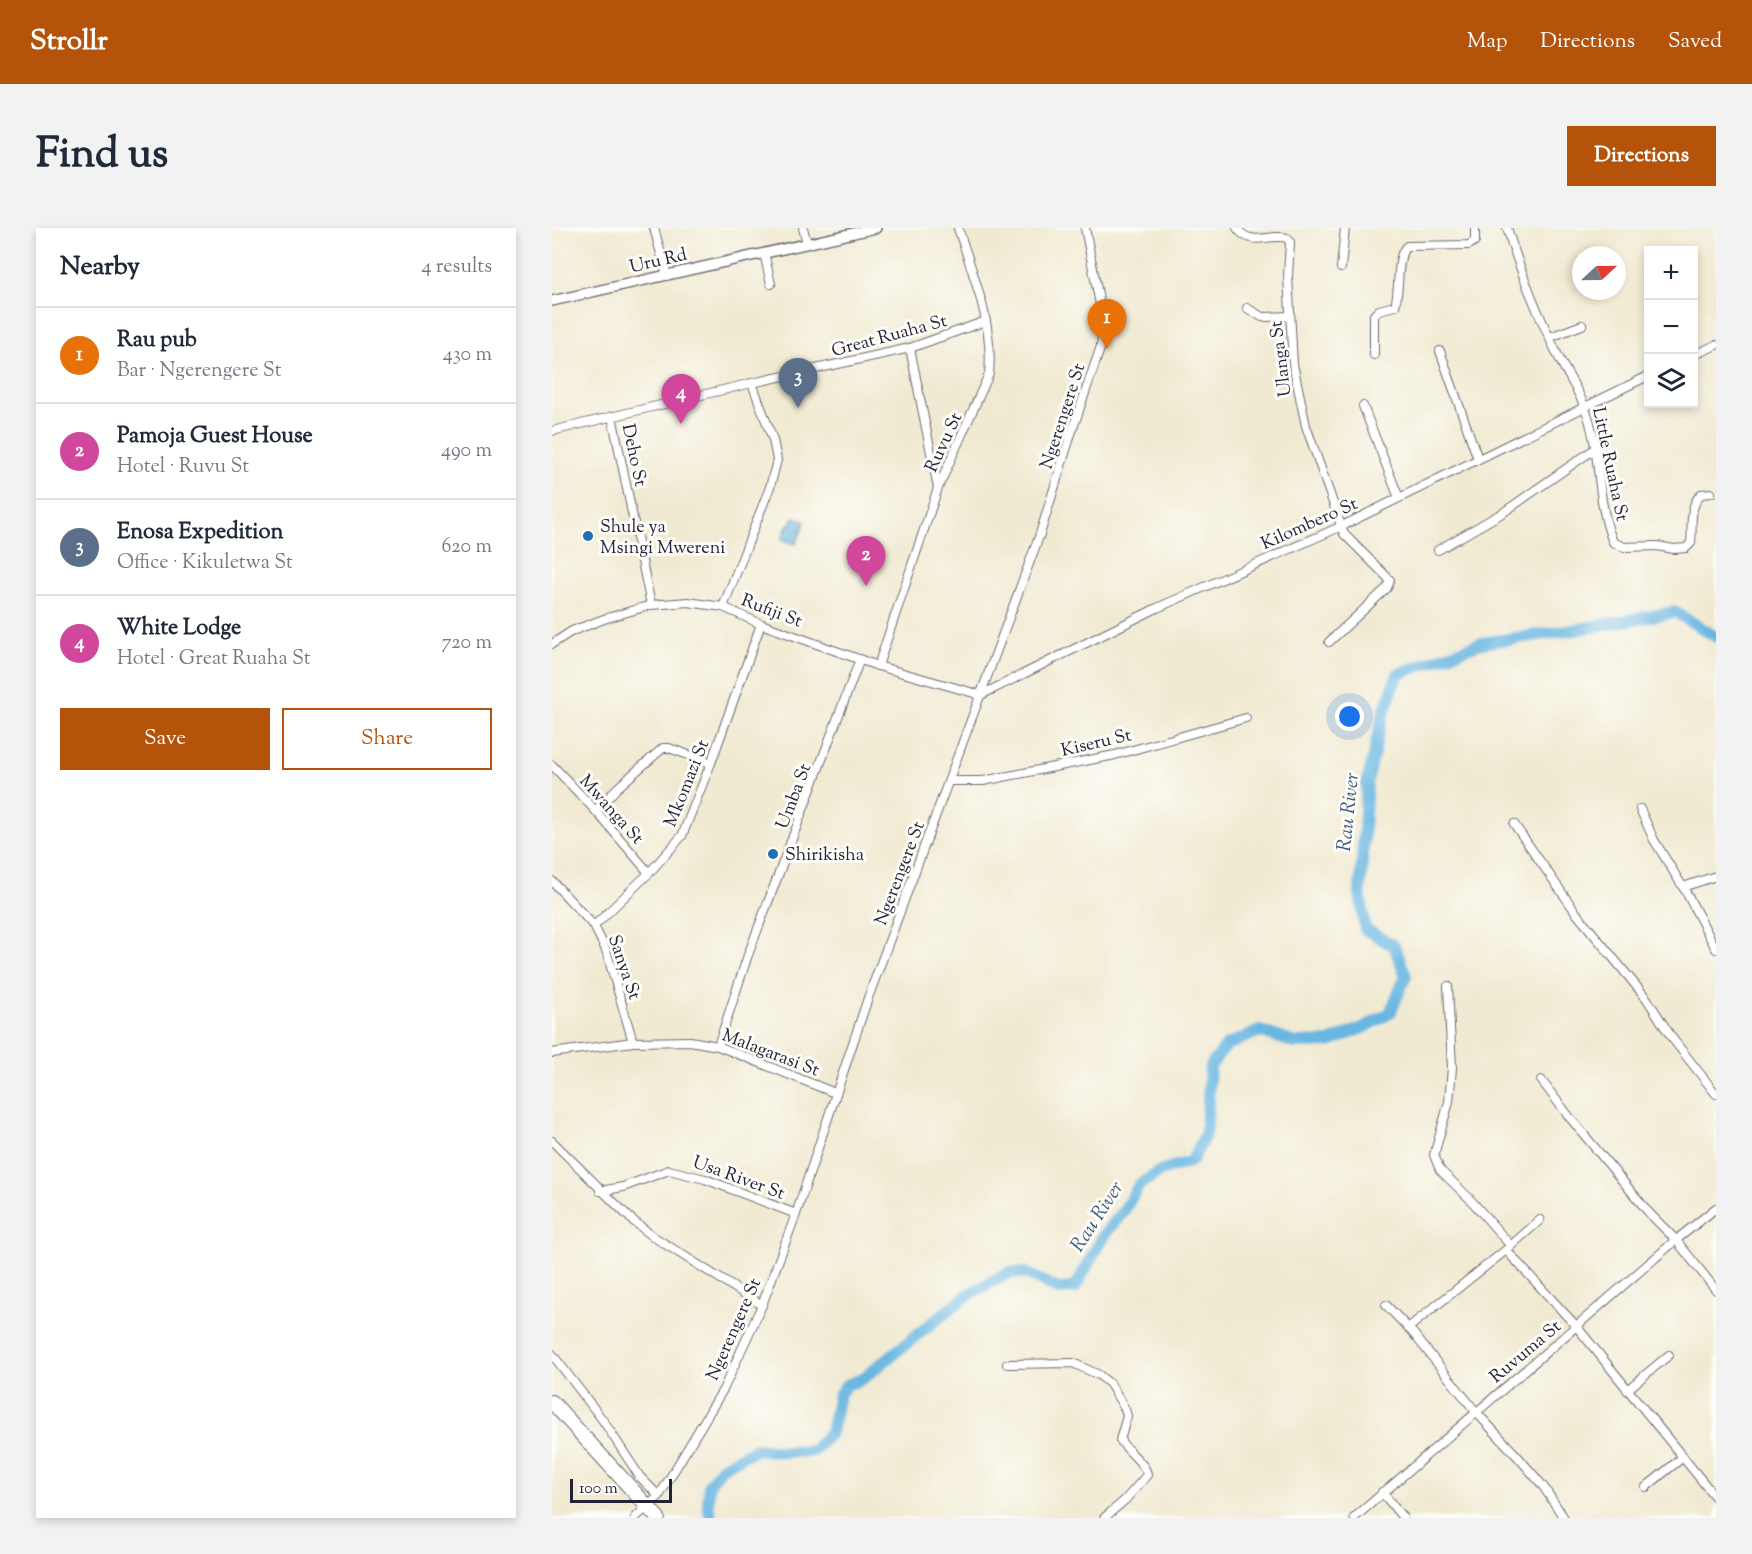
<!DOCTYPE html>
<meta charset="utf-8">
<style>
body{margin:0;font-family:"Sorts Mill Goudy",serif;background:#f2f2f3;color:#1f2937}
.controls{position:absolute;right:18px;top:18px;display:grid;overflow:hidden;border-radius:0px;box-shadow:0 3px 9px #0003}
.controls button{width:54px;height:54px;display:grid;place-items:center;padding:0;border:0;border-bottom:2px solid #e0e1e3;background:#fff;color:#1f2937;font:30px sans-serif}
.compass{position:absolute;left:1020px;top:18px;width:54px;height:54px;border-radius:50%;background:#fff;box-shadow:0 3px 9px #0003;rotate:68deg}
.scale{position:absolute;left:18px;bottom:15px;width:102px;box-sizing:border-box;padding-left:6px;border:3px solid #22223b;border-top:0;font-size:16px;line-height:21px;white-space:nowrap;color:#22223b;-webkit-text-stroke:4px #fdfcf7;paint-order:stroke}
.you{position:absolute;left:798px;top:489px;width:21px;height:21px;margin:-15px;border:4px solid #fff;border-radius:50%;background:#1a73e8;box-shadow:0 0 0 9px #1a73e833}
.badge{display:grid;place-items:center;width:39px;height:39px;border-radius:50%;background:#b45309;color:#fff;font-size:20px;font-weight:700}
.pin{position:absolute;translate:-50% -50px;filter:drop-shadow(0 2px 3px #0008)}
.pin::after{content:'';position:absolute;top:32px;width:21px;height:18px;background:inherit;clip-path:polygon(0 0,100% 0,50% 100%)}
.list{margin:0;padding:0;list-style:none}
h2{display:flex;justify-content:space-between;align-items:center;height:78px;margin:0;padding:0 24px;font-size:26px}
h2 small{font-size:20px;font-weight:400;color:#747a83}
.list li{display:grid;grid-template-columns:39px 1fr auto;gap:18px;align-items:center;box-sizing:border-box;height:96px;padding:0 24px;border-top:2px solid #e0e1e3}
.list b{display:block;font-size:22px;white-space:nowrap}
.list p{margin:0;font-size:20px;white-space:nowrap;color:#747a83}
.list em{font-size:20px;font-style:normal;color:#747a83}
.actions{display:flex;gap:12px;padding:18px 24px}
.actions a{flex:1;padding:14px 0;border:2px solid #b45309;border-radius:0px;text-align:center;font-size:21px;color:#b45309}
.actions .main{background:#b45309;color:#fff}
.icon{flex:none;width:33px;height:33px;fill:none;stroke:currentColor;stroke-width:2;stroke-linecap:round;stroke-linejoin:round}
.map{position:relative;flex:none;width:1164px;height:1290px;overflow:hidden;border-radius:0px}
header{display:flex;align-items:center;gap:36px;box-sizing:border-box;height:84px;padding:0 30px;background:#b45309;color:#fff}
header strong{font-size:28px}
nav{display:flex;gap:33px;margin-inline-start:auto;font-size:21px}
.intro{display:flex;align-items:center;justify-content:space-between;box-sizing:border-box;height:144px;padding:0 36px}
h1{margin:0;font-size:42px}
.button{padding:15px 27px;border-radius:0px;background:#b45309;color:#fff;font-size:21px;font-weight:700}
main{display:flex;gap:36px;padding:0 36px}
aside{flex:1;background:#fff;border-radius:0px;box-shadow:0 3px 9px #0003}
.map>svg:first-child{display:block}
.water{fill:#68b6e2;stroke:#456c8e;stroke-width:1.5}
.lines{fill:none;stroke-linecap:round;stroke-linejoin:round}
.river{stroke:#68b6e2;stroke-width:12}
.minor-casing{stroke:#6a6870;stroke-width:10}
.tertiary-casing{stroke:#6a6870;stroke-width:12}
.trunk-casing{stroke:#6a6870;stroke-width:16}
.minor{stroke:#fff;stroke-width:8}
.tertiary{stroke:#fff;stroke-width:9}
.trunk{stroke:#fff;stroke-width:14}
.poi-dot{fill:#1f6fb2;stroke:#fdfcf7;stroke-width:2}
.labels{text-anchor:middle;stroke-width:6;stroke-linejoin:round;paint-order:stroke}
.street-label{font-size:18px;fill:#22223b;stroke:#fdfcf7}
.poi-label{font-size:18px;fill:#22223b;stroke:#fdfcf7;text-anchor:start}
.water-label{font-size:20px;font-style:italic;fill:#3e5d7e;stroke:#fdfcf7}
</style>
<header>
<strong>Strollr</strong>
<nav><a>Map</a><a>Directions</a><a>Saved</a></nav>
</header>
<div class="intro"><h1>Find us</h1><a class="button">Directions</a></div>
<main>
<aside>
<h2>Nearby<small>4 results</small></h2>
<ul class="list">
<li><span class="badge" style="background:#e8710a">1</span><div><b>Rau pub</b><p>Bar · Ngerengere St</p></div><em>430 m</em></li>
<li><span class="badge" style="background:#d1479c">2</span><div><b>Pamoja Guest House</b><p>Hotel · Ruvu St</p></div><em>490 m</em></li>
<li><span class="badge" style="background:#5c6f8a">3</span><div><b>Enosa Expedition</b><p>Office · Kikuletwa St</p></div><em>620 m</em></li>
<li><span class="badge" style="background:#d1479c">4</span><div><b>White Lodge</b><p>Hotel · Great Ruaha St</p></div><em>720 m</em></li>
</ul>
<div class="actions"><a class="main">Save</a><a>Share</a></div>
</aside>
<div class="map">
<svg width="1164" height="1290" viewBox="0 0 1164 1290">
<rect width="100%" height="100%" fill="#fdfcf7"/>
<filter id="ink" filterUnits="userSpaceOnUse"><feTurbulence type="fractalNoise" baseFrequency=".0167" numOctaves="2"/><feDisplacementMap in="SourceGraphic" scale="12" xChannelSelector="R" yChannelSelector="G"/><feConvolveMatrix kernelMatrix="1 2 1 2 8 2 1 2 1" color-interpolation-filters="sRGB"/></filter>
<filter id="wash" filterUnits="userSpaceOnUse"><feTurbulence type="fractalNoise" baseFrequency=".008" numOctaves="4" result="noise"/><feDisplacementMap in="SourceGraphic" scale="24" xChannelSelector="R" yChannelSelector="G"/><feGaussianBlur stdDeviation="1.35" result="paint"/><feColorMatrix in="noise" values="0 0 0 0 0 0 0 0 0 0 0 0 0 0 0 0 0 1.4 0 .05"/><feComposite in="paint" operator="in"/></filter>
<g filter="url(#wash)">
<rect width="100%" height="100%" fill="#f1ead2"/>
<polygon class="water" points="242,289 253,294 244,316 230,311 236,296 238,297"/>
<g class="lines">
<polyline class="river" points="159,1290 156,1278 157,1257 169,1240 204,1221 232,1224 261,1223 279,1204 287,1167 294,1157 310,1151 414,1068 458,1044 474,1045 506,1061 523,1060 552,1007 571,984 587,957 608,943 640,933 654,905 658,838 675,817 708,803 743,815 777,814 813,799 838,785 854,748 842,718 813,701 808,664 815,555 831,486 846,446 929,415 1022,402 1123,384 1164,409"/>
</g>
</g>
<g filter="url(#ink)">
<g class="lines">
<defs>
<g id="minor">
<polyline points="102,0 115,48"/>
<polyline points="251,0 255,15"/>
<path d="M685 0C699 20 717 5 735 10L738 14 736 48 741 136 754 198 792 306 838 352 835 360 777 414"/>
<path d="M955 0C969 46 987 89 1008 132 1016 148 1027 163 1033 180 1050 223 1043 271 1061 314L1072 319 1105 318 1122 321 1134 320 1139 315C1141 297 1136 280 1149 266L1159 265"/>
<polyline points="212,25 219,56"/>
<polyline points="789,40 793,0"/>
<polyline points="695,80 710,89 738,88"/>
<polyline points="998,109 1030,97"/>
<polyline points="358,120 386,260"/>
<polyline points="888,123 926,231"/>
<path d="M822 127V87L827 82 843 78C848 63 844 25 855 18L917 17 923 13V0"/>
<polyline points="1142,127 1164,117"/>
<polyline points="811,178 847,270"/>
<polyline points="60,188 99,377"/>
<polyline points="0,203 200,155 358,120 434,93"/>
<polyline points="886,322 952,284 1044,220"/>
<polyline points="171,379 218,259 225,232 221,212 200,155"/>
<polyline points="0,416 20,403 52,391 99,377 136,374 171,379 209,396 326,438 429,467 605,380 790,298 1096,148"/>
<path d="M326 438 386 260 437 146C442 96 421 47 406 0"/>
<polyline points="0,537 44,583 97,645"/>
<polyline points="398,553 431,553 563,527 694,490"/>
<polyline points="1088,581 1102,612 1134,664 1164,721"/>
<polyline points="44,583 65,560 111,520 117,520 159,535"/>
<polyline points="962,596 1025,686 1095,771 1120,810 1164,866"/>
<polyline points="0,653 42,698 54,722 81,814"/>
<polyline points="1131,659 1164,648"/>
<polyline points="42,698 97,645 130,608 159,535 209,396"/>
<polyline points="896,758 900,840 897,874 882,927 888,942 917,970 959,1018"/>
<polyline points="166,818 196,727 308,431"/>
<polyline points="0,825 81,814 138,813 166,818 283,865"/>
<polyline points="989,852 1019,891 1098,986 1124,1012 1164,1062"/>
<polyline points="0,913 80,992 102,1009 210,1077"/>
<polyline points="48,963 71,959 117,942 153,951 244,986"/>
<polyline points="954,1022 1025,1099 1164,1270"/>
<polyline points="834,1077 861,1105 924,1184 966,1229 991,1258 1012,1290"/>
<polyline points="856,1100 954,1022 988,992"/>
<polyline points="0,1126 50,1191 88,1249 107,1268"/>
<path d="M455 1136 521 1135 547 1147 558 1156 573 1181 575 1188 568 1212C574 1222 595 1237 595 1247L573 1272 552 1290"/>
<polyline points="1075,1162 1117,1127"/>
<polyline points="1094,1259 1131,1229"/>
<polyline points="830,1264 851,1290"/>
<polyline points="83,1290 107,1268 172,1160 210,1077 244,986 316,770 488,306 519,206 549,118 552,97 533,0"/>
<polyline points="802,1290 1124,1012 1164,980"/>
</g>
<polyline id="tertiary" points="0,73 324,0"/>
<polyline id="trunk" points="0,1174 106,1290"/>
</defs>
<use href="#minor" class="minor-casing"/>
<use href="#tertiary" class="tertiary-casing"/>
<use href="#trunk" class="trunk-casing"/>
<use href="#minor" class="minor"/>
<use href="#tertiary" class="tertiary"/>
<use href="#trunk" class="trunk"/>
</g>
</g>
<g class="poi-dot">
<circle cx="36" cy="308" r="6"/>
<circle cx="221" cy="626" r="6"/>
</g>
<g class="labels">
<g class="street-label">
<text transform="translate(106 32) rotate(-13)" y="6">Uru Rd</text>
<text transform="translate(337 107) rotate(-15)" y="6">Great Ruaha St</text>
<text transform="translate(728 131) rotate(-97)" y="6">Ulanga St</text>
<text transform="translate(510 188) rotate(-72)" y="6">Ngerengere St</text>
<text transform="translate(391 214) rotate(-65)" y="6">Ruvu St</text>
<text transform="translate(83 227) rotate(78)" y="6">Deho St</text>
<text transform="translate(1059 236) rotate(78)" y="6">Little Ruaha St</text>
<text transform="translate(757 295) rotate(-24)" y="6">Kilombero St</text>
<text transform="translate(220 382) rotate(21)" y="6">Rufiji St</text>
<text transform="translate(544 514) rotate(-13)" y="6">Kiseru St</text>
<text transform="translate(134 555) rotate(-68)" y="6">Mkomazi St</text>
<text transform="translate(241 568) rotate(-69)" y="6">Umba St</text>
<text transform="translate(60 581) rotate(48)" y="6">Mwanga St</text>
<text transform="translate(347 645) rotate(-69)" y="6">Ngerengere St</text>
<text transform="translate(73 739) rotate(71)" y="6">Sanya St</text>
<text transform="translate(219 824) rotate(21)" y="6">Malagarasi St</text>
<text transform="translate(187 949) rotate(20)" y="6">Usa River St</text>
<text transform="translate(181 1101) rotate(-66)" y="6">Ngerengere St</text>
<text transform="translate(973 1123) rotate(-40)" y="6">Ruvuma St</text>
</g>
<g class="poi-label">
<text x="48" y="304">Shule ya<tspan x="48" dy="21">Msingi Mwereni</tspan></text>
<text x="233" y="632">Shirikisha</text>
</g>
<g class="water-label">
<text transform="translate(795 584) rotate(-84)" y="7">Rau River</text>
<text transform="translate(544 988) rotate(-57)" y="7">Rau River</text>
</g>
</g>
</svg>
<div class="controls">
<button>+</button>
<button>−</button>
<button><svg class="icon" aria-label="layers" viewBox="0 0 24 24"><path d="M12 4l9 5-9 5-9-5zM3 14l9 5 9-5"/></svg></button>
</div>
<svg class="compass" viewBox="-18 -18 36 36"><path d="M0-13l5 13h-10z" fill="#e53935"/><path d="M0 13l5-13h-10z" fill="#747a83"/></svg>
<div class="scale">100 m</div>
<div class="you"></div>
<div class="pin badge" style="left:555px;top:121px;background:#e8710a">1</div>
<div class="pin badge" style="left:314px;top:358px;background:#d1479c">2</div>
<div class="pin badge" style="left:246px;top:180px;background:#5c6f8a">3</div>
<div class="pin badge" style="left:129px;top:196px;background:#d1479c">4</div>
</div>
</main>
